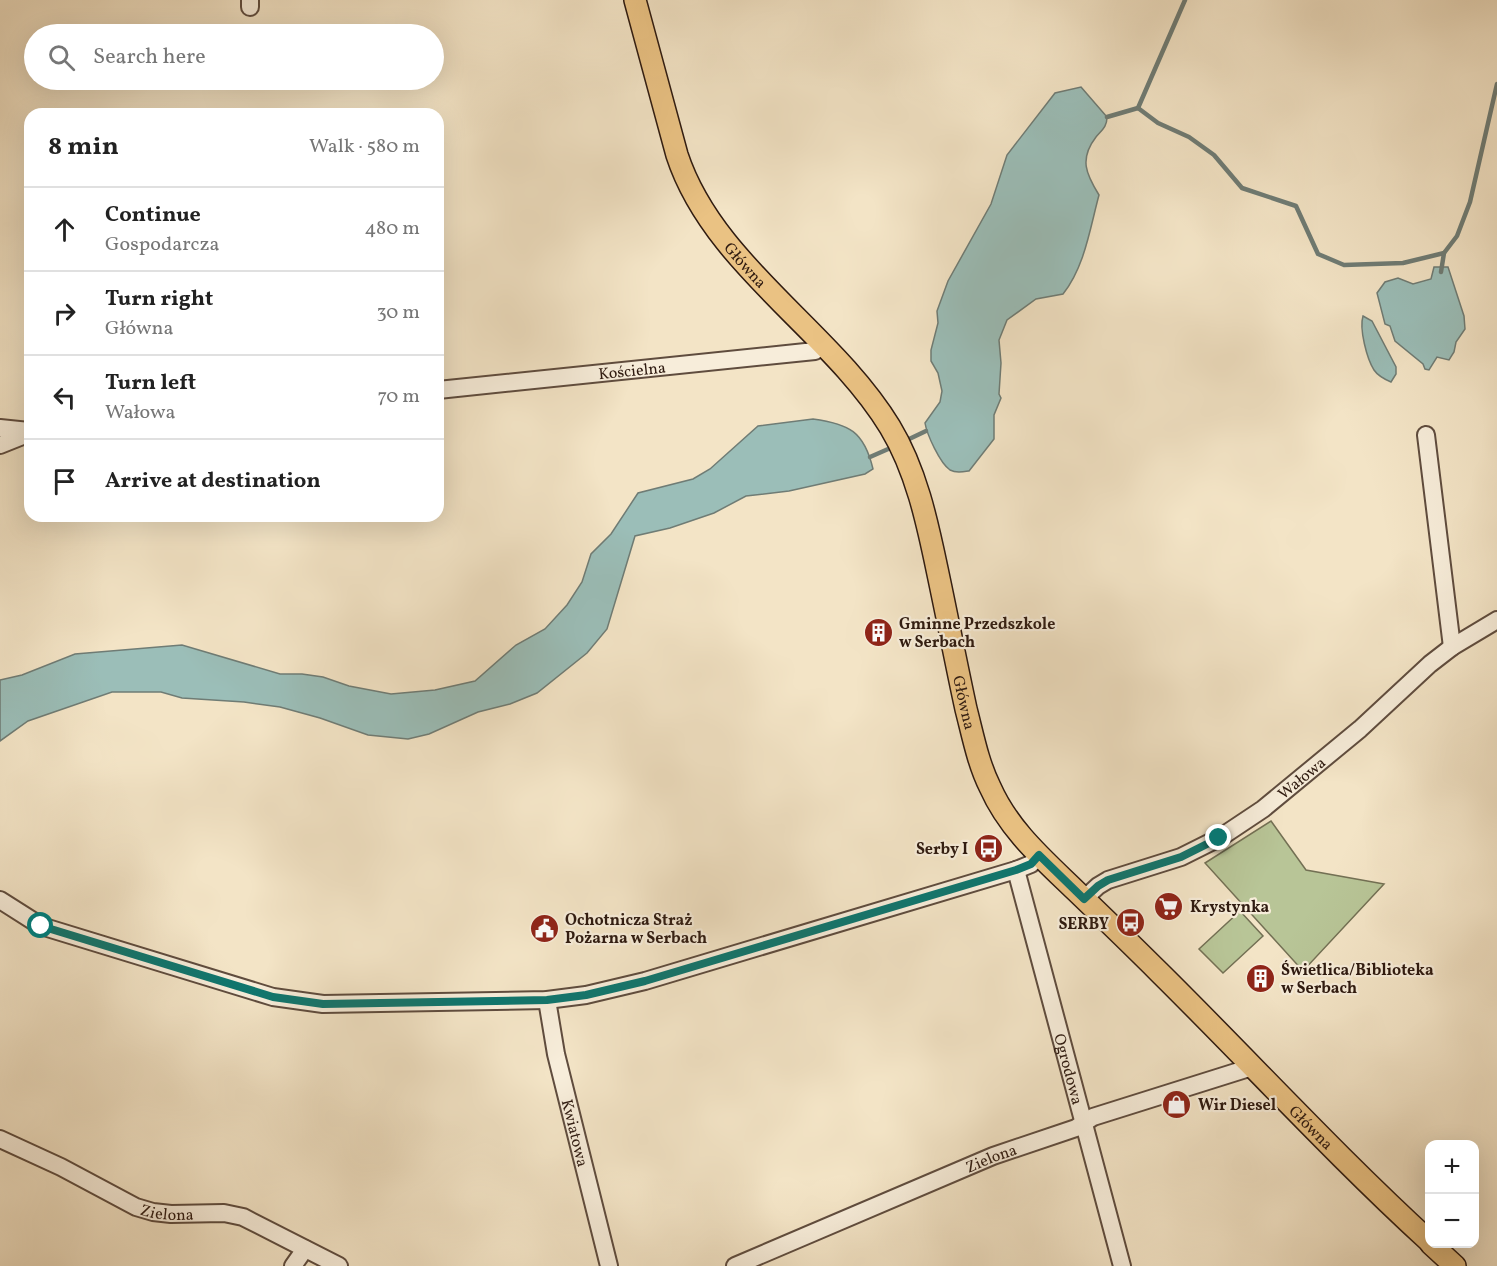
<!DOCTYPE html>
<meta charset="utf-8">
<style>
body{margin:0;font-family:Vollkorn,serif;background:#f6f6f6;color:#222}
.controls{position:absolute;right:18px;bottom:18px;display:grid;overflow:hidden;border-radius:12px;box-shadow:0 6px 24px #0002}
.controls button{width:54px;height:54px;display:grid;place-items:center;padding:0;border:0;border-bottom:2px solid #e0e0e0;background:#fff;color:#222;font:30px sans-serif}
.stop{position:absolute;width:18px;height:18px;margin:-14px;border:4px solid #0f766e;border-radius:50%;background:#fff}
.stop.end{background:#0f766e;border-color:#fff;box-shadow:0 2px 6px #0008}
.list{margin:0;padding:0;list-style:none}
h2{display:flex;justify-content:space-between;align-items:center;height:78px;margin:0;padding:0 24px;font-size:26px}
h2 small{font-size:20px;font-weight:400;color:#767676}
.list li{display:grid;grid-template-columns:39px 1fr auto;gap:18px;align-items:center;box-sizing:border-box;height:84px;padding:0 24px;border-top:2px solid #e0e0e0}
.list b{display:block;font-size:22px;white-space:nowrap}
.list p{margin:0;font-size:20px;white-space:nowrap;color:#767676}
.list em{font-size:20px;font-style:normal;color:#767676}
.icon{flex:none;width:33px;height:33px;fill:none;stroke:currentColor;stroke-width:2;stroke-linecap:round;stroke-linejoin:round}
.map{position:relative;flex:none;width:1497px;height:1266px;overflow:hidden}
.search{position:absolute;background:#fff;box-shadow:0 6px 24px #0002;left:24px;top:24px;width:420px;height:66px;display:flex;align-items:center;gap:15px;box-sizing:border-box;padding:0 21px;border-radius:33px;color:#767676;font-size:22px}
.panel{position:absolute;background:#fff;box-shadow:0 6px 24px #0002;left:24px;top:108px;width:420px;height:414px;border-radius:18px}
.map>svg:first-child{display:block}
.green{fill:#b8c597;stroke:#737054;stroke-width:1.5}
.water{fill:#9bbeb8;stroke:#6f7c75;stroke-width:1.5}
.lines{fill:none;stroke-linecap:round;stroke-linejoin:round}
.stream{stroke:#6f7c75;stroke-width:4.5}
.minor-casing{stroke:#5f4c3e;stroke-width:20}
.major-casing{stroke:#2e1a10;stroke-width:24}
.minor{stroke:#f7edda;stroke-width:16}
.major{stroke:#eac283;stroke-width:21}
.route{stroke:#0f766e;stroke-width:8}
.labels{text-anchor:middle;stroke-width:4.5;stroke-linejoin:round;paint-order:stroke}
.street-label{font-size:16px;fill:#2e1a10;stroke:#f7edda}
.poi-label{font-size:16px;font-weight:bold;fill:#2e1a10;stroke:#f7edda;text-anchor:start}
</style>
<div class="map">
<svg width="1497" height="1266" viewBox="0 0 1497 1266">
<rect width="100%" height="100%" fill="#f3e4c6"/>
<filter id="stains"><feTurbulence type="fractalNoise" baseFrequency=".00333" numOctaves="4"/><feColorMatrix values="0 0 0 0 .2 0 0 0 0 .09 0 0 0 0 .02 0 0 0 .5 -.17"/></filter>
<radialGradient id="worn" r=".72"><stop offset=".6" stop-color="#630" stop-opacity="0"/><stop offset="1" stop-color="#630" stop-opacity=".3"/></radialGradient>
<g class="green">
<polygon points="1271,821 1306,870 1384,884 1303,971 1205,863"/>
<polygon points="1240,911 1263,936 1223,973 1199,949"/>
</g>
<g class="water">
<path d="M1081 87 1107 117C1107 127 1102 130 1096 137 1079 159 1086 174 1099 195 1090 228 1085 266 1063 294L1036 299 1007 320 999 340 1001 363 999 394 1001 398 994 415V439L969 471C962 472 956 473 950 470 940 463 927 435 925 423L940 402 942 391 938 373 931 361V350L938 323 937 311 948 281 991 204 1007 155 1055 93Z"/>
<polygon points="1434,267 1448,267 1464,316 1465,329 1456,342 1454,352 1449,360 1437,357 1429,370 1425,369 1423,364 1395,341 1390,326 1385,324 1377,293 1385,282 1398,278 1413,284 1431,279"/>
<path d="M1363 316 1372 321 1396 367V374L1391 382C1384 379 1378 376 1374 370 1367 359 1359 329 1363 316Z"/>
<path d="M813 419C849 424 864 431 873 469L865 474 789 491 746 496 714 513 670 528 635 536 607 629 587 653 537 693 510 704 478 712 429 734 408 739 368 735 320 718 280 707 244 702 182 698 161 692H112L28 721 0 741V680L22 675 75 654 182 645 280 674H302L323 677 349 686 391 694 435 690 475 681 516 645 545 629 567 605 582 582 591 554 611 534 638 493 693 479 710 469 758 426Z"/>
</g>
<g class="lines">
<g class="stream">
<polyline points="1138,108 1185,0"/>
<polyline points="1107,117 1138,108 1158,123 1189,137 1214,155 1242,188 1296,206 1318,254 1344,265 1403,263 1444,253"/>
<polyline points="1441,272 1444,253 1457,236 1470,202 1497,84"/>
<polyline points="905,441 926,431"/>
<polyline points="870,457 895,446"/>
</g>
<defs>
<g id="minor">
<polyline points="250,0 250,7"/>
<path id="s1" d="M438 390 815 351 822 344"/>
<polyline points="0,428 29,431"/>
<polyline points="1426,435 1452,647"/>
<polyline points="0,445 30,433"/>
<path id="s2" d="M1016 870 1122 1266"/>
<path id="s3" d="M1084 899 1098 886 1108 880 1181 857 1221 837 1263 809 1360 729 1430 664 1452 647 1497 620"/>
<polyline points="0,900 41,926 273,997 323,1004 547,1000 586,995 645,981 1016,870 1031,864 1039,855"/>
<path id="s4" d="M547 1000 556 1054 609 1266"/>
<path id="s5" d="M0 1139 61 1167 136 1207 153 1212 171 1214 224 1213 243 1217 339 1266"/>
<polyline points="293,1266 305,1249"/>
<path id="s6" d="M735 1266 993 1156 1076 1128 1093 1117 1252 1067"/>
</g>
<g id="major">
<path id="s7" d="M635 0 677 155C713 265 831 330 890 427 916 470 927 521 937 569 947 616 956 663 966 709 973 736 978 763 990 787 1009 830 1043 859 1076 891 1104 918 1132 945 1159 972 1250 1062 1336 1156 1430 1242"/>
<polyline points="1431,1244 1455,1266"/>
</g>
</defs>
<use href="#minor" class="minor-casing"/>
<use href="#major" class="major-casing"/>
<use href="#minor" class="minor"/>
<use href="#major" class="major"/>
</g>
<g class="lines">
<polyline class="route" points="41,926 273,997 323,1004 547,1000 586,995 645,981 1016,870 1031,864 1039,855 1084,899 1098,886 1108,880 1181,857 1219,838"/>
</g>
<defs>
<symbol id="building-disc" viewBox="-11 -11 22 22"><circle r="9.5" fill="#8f2418" stroke="#f7edda"/><path d="M-4-6H4V6H1V3H-1V6H-4ZM-2.5-4.3h1.7v1.8h-1.7ZM.8-4.3h1.7v1.8H.8ZM-2.5-1h1.7V.8h-1.7ZM.8-1h1.7V.8H.8Z" fill="#fff"/></symbol>
<symbol id="bus-disc" viewBox="-11 -11 22 22"><circle r="9.5" fill="#8f2418" stroke="#f7edda"/><path d="M-5-6H5V4H4V6H2V4H-2V6H-4V4H-5ZM-3.5-4V0h7V-4ZM-3.5 1.2v1.5H-2V1.2ZM2 1.2v1.5H3.5V1.2Z" fill="#fff"/></symbol>
<symbol id="supermarket-disc" viewBox="-11 -11 22 22"><circle r="9.5" fill="#8f2418" stroke="#f7edda"/><path d="M-6-5.5h2.5l.6 2H6L4.5 2H-2.5L-4.4-4H-6ZM-1.5 3.2a1.3 1.3 0 1 0 .1 0ZM3 3.2a1.3 1.3 0 1 0 .1 0Z" fill="#fff"/></symbol>
<symbol id="civic-disc" viewBox="-11 -11 22 22"><circle r="9.5" fill="#8f2418" stroke="#f7edda"/><path d="M-.6-6.5H3V-4.5H.6V-3L4-1V1h2V6H-6V1h2V-1L-.6-3ZM-1.2 2.5V6h2.4V2.5Z" fill="#fff"/></symbol>
<symbol id="shop-disc" viewBox="-11 -11 22 22"><circle r="9.5" fill="#8f2418" stroke="#f7edda"/><path d="M-5-2.5h2.3a2.7 3.5 0 0 1 5.4 0H5L5.5 6h-11ZM-1.5-2.5h3a1.5 2.3 0 0 0-3 0Z" fill="#fff"/></symbol>
</defs>
<g fill-rule="evenodd">
<use href="#building-disc" x="862" y="616" width="33" height="33"/>
<use href="#bus-disc" x="972" y="832" width="33" height="33"/>
<use href="#supermarket-disc" x="1152" y="890" width="33" height="33"/>
<use href="#bus-disc" x="1114" y="906" width="33" height="33"/>
<use href="#civic-disc" x="528" y="912" width="33" height="33"/>
<use href="#building-disc" x="1244" y="962" width="33" height="33"/>
<use href="#shop-disc" x="1160" y="1088" width="33" height="33"/>
</g>
<g class="labels">
<g class="street-label">
<text dy="6" stroke="none"><textPath href="#s7" startOffset="291">Główna</textPath></text>
<text dy="6" stroke="none"><textPath href="#s1" startOffset="195">Kościelna</textPath></text>
<text dy="6" stroke="none"><textPath href="#s7" startOffset="795">Główna</textPath></text>
<text dy="6" stroke="none"><textPath href="#s3" startOffset="252">Wałowa</textPath></text>
<text dy="6" stroke="none"><textPath href="#s2" startOffset="206">Ogrodowa</textPath></text>
<text dy="6" stroke="none"><textPath href="#s7" startOffset="1353">Główna</textPath></text>
<text dy="6" stroke="none"><textPath href="#s4" startOffset="136">Kwiatowa</textPath></text>
<text dy="6" stroke="none"><textPath href="#s6" startOffset="278">Zielona</textPath></text>
<text dy="6" stroke="none"><textPath href="#s5" startOffset="184">Zielona</textPath></text>
</g>
<g class="poi-label">
<text x="899" y="629">Gminne Przedszkole<tspan x="899" dy="18">w Serbach</tspan></text>
<text x="968" y="854" text-anchor="end">Serby I</text>
<text x="1190" y="912">Krystynka</text>
<text x="565" y="925">Ochotnicza Straż<tspan x="565" dy="18">Pożarna w Serbach</tspan></text>
<text x="1109" y="929" text-anchor="end">SERBY</text>
<text x="1281" y="975">Świetlica/Biblioteka<tspan x="1281" dy="18">w Serbach</tspan></text>
<text x="1198" y="1110">Wir Diesel</text>
</g>
</g>
<rect width="100%" height="100%" filter="url(#stains)"/>
<rect width="100%" height="100%" fill="url(#worn)"/>
</svg>
<div class="controls">
<button>+</button>
<button>−</button>
</div>
<div class="stop" style="left:41px;top:926px"></div>
<div class="stop end" style="left:1219px;top:838px"></div>
<div class="search"><svg class="icon" aria-label="search" viewBox="0 0 24 24"><circle cx="10" cy="10" r="6"/><path d="M15 15l6 6"/></svg>Search here</div>
<section class="panel">
<h2>8 min<small>Walk · 580 m</small></h2>
<ul class="list">
<li><svg class="icon" aria-label="ahead" viewBox="0 0 24 24"><path d="M12 20V5M6 11l6-6 6 6"/></svg><div><b>Continue</b><p>Gospodarcza</p></div><em>480 m</em></li>
<li><svg class="icon" aria-label="right" viewBox="0 0 24 24"><path d="M7 20v-9h11M14 6l5 5-5 5"/></svg><div><b>Turn right</b><p>Główna</p></div><em>30 m</em></li>
<li><svg class="icon" aria-label="left" viewBox="0 0 24 24"><path d="M17 20v-9H6M10 6l-5 5 5 5"/></svg><div><b>Turn left</b><p>Wałowa</p></div><em>70 m</em></li>
<li><svg class="icon" aria-label="arrive" viewBox="0 0 24 24"><path d="M6 21V4h12l-3 4 3 4H6"/></svg><div><b>Arrive at destination</b></div></li>
</ul>
</section>
</div>
